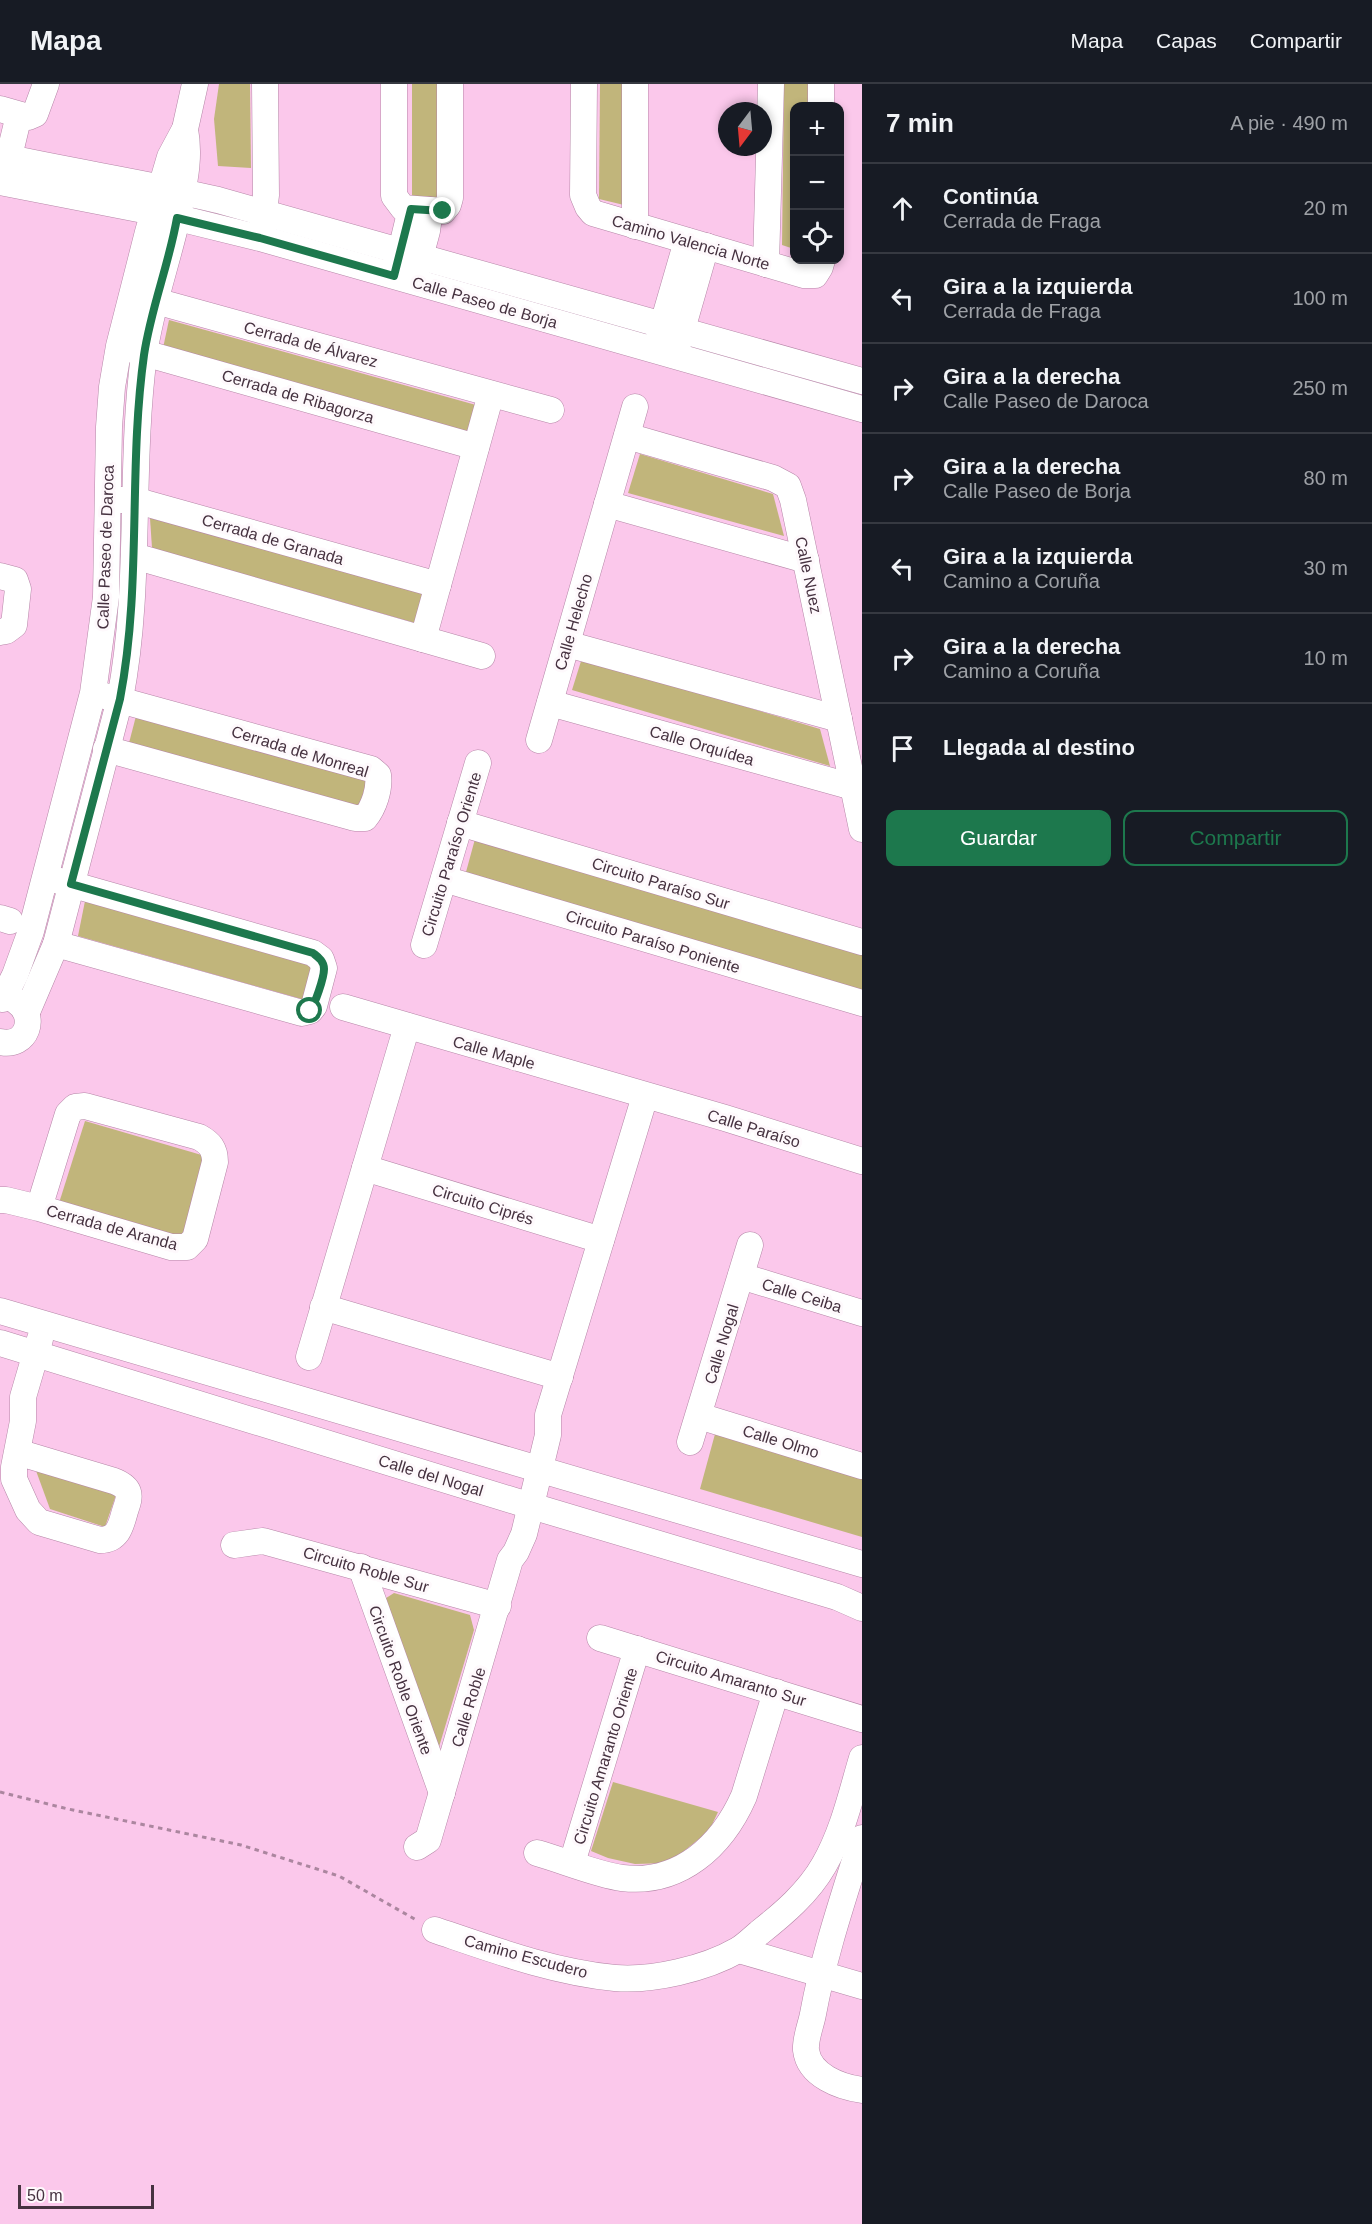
<!DOCTYPE html>
<html lang="es">
<meta charset="utf-8">
<style>
body{margin:0;font-family:Arial,sans-serif;background:#242831;color:#f1f3f6}
.controls{position:absolute;right:18px;top:18px;display:grid;overflow:hidden;border-radius:12px;box-shadow:0 3px 9px #0003}
.controls button{width:54px;height:54px;display:grid;place-items:center;padding:0;border:0;border-bottom:2px solid #363941;background:#171b24;color:#f1f3f6;font:30px sans-serif}
.compass{position:absolute;left:718px;top:18px;width:54px;height:54px;border-radius:50%;background:#171b24;box-shadow:0 3px 9px #0003;rotate:196deg}
.scale{position:absolute;left:18px;bottom:15px;width:136px;box-sizing:border-box;padding-left:6px;border:3px solid #463240;border-top:0;font-size:16px;line-height:21px;white-space:nowrap;color:#463240;-webkit-text-stroke:4px #fef9fc;paint-order:stroke}
.stop{position:absolute;width:18px;height:18px;margin:-14px;border:4px solid #1d784d;border-radius:50%;background:#fff}
.stop.end{background:#1d784d;border-color:#fff;box-shadow:0 2px 6px #0008}
.list{margin:0;padding:0;list-style:none}
h2{display:flex;justify-content:space-between;align-items:center;height:78px;margin:0;padding:0 24px;font-size:26px}
h2 small{font-size:20px;font-weight:400;color:#9ea1a6}
.list li{display:grid;grid-template-columns:39px 1fr auto;gap:18px;align-items:center;box-sizing:border-box;height:90px;padding:0 24px;border-top:2px solid #363941}
.list b{display:block;font-size:22px;white-space:nowrap}
.list p{margin:0;font-size:20px;white-space:nowrap;color:#9ea1a6}
.list em{font-size:20px;font-style:normal;color:#9ea1a6}
.actions{display:flex;gap:12px;padding:18px 24px}
.actions a{flex:1;padding:14px 0;border:2px solid #1d784d;border-radius:12px;text-align:center;font-size:21px;color:#1d784d}
.actions .main{background:#1d784d;color:#fff}
.icon{flex:none;width:33px;height:33px;fill:none;stroke:currentColor;stroke-width:2;stroke-linecap:round;stroke-linejoin:round}
.map{position:relative;flex:none;width:862px;height:2140px;overflow:hidden}
header{display:flex;align-items:center;gap:36px;box-sizing:border-box;height:84px;padding:0 30px;background:#171b24;border-bottom:2px solid #363941}
header strong{font-size:28px}
nav{display:flex;gap:33px;margin-inline-start:auto;font-size:21px}
main{display:flex}
aside{flex:1;background:#171b24}
.map>svg:first-child{display:block}
.green{fill:#c1b57b}
.lines{fill:none;stroke-linecap:round;stroke-linejoin:round}
.minor-casing{stroke:#b586a7;stroke-width:27}
.path{stroke:#ab869f;stroke-width:3;stroke-dasharray:4.5 4.5;stroke-linecap:butt}
.minor{stroke:#fff;stroke-width:26}
.route{stroke:#1d784d;stroke-width:8}
.labels{text-anchor:middle;stroke-width:6;stroke-linejoin:round;paint-order:stroke}
.street-label{font-size:16px;fill:#463240;stroke:#fef9fc}
</style>
<header>
<strong>Mapa</strong>
<nav><a>Mapa</a><a>Capas</a><a>Compartir</a></nav>
</header>
<main>
<div class="map">
<svg width="862" height="2140" viewBox="0 0 862 2140">
<rect width="100%" height="100%" fill="#fbc8eb"/>
<g class="green">
<polygon points="219,0 250,0 251,84 218,82 214,35"/>
<polygon points="412,0 440,0 439,117 412,115"/>
<polygon points="600,0 623,0 624,121 599,115"/>
<polygon points="784,0 812,0 812,22 794,22 794,165 782,161"/>
<polygon points="169,236 476,321 467,350 163,264"/>
<polygon points="640,370 773,410 784,452 628,409"/>
<polygon points="150,434 424,508 415,539 152,464"/>
<polygon points="582,574 820,645 830,682 572,606"/>
<polygon points="136,632 367,697 359,726 129,659"/>
<polygon points="475,755 862,870 862,907 466,788"/>
<polygon points="85,817 315,882 305,916 78,852"/>
<polygon points="85,1037 205,1072 185,1156 59,1119"/>
<polygon points="715,1350 862,1394 862,1453 700,1405"/>
<polygon points="35,1384 117,1408 105,1443 50,1425"/>
<polygon points="394,1509 470,1531 474,1546 436,1673 383,1516"/>
<polygon points="613,1698 718,1728 709,1747 669,1779 635,1780 608,1774 591,1767"/>
</g>
<g class="lines">
<defs>
<g id="minor">
<polyline points="394,0 394,112 403,124 443,127 448,121 450,114 450,0"/>
<polyline points="584,0 583,111 588,123 593,129 804,191 815,191 820,183 822,176"/>
<polyline points="635,0 635,142"/>
<polyline points="821,0 821,22"/>
<polyline points="0,25 28,33 35,30 46,0"/>
<path d="M0 72C73 88 146 99 218 116L862 297"/>
<polyline points="5,89 19,31"/>
<polyline points="0,98 154,128 260,154 862,325"/>
<polyline points="262,145 266,111 265,0"/>
<polyline points="766,180 771,0"/>
<polyline points="397,183 411,125"/>
<polyline points="416,188 427,147 430,126"/>
<polyline points="141,213 551,326"/>
<polyline points="658,257 687,157"/>
<polyline points="677,263 706,162"/>
<polyline points="130,265 476,363"/>
<polyline points="627,352 773,394 788,402 793,416 862,745"/>
<polyline points="120,416 134,416 438,501"/>
<polyline points="607,420 806,476"/>
<polyline points="134,472 482,572"/>
<polyline points="0,492 15,496 18,505 14,541 6,547 0,548"/>
<polyline points="423,555 491,310"/>
<polyline points="567,560 839,635"/>
<path d="M105 612 371 685 378 691C380 705 374 723 365 734H355L106 665"/>
<polyline points="550,619 853,703"/>
<polyline points="539,656 635,323"/>
<polyline points="460,739 862,858"/>
<polyline points="444,795 862,919"/>
<polyline points="0,834 10,837"/>
<polyline points="56,860 302,929 310,927 314,922 324,884 321,875 313,869 56,796"/>
<polyline points="424,861 478,679"/>
<polyline points="3,915 15,891 31,847 93,609 106,513 109,343 112,303 119,262 148,148 170,73 185,45 195,0"/>
<polyline points="343,923 725,1034 862,1077"/>
<path d="M27 928 56 860 120 615C142 501 129 385 144 271 151 220 170 171 180 121 185 95 190 72 185 45"/>
<path d="M0 958C27 964 38 932 16 917"/>
<polyline points="365,1084 601,1156"/>
<path d="M0 1116H6L39 1124 171 1163H187L195 1155 215 1078C215 1065 210 1059 199 1053L85 1022 75 1023 68 1030 39 1124"/>
<polyline points="741,1192 862,1229"/>
<polyline points="323,1223 560,1293"/>
<polyline points="0,1227 862,1480"/>
<polyline points="0,1259 518,1418 837,1513 862,1524"/>
<polyline points="309,1273 407,942"/>
<polyline points="699,1332 862,1382"/>
<polyline points="690,1358 750,1161"/>
<path d="M17 1368 114 1397C119 1399 126 1402 128 1408 130 1414 127 1421 125 1427 121 1442 118 1456 100 1456L39 1438 28 1426 14 1395V1383L23 1337V1313L40 1255"/>
<polyline points="234,1461 263,1457 498,1522"/>
<polyline points="361,1483 442,1709"/>
<polyline points="600,1554 862,1635"/>
<path d="M862 1754C844 1812 824 1870 813 1930 811 1941 805 1955 806 1966 809 1992 841 2003 862 2006"/>
<polyline points="417,1763 428,1756 510,1476 516,1468 524,1450 548,1351 548,1331 645,1012"/>
<path d="M537 1769C562 1776 598 1791 622 1794 680 1801 722 1762 744 1712L776 1608"/>
<polyline points="572,1779 637,1565"/>
<path d="M435 1846C494 1866 553 1888 615 1894 652 1897 705 1885 738 1866 745 1862 752 1855 759 1849 783 1830 808 1809 824 1781 843 1748 851 1711 862 1674"/>
<polyline points="739,1866 862,1902"/>
</g>
</defs>
<use href="#minor" class="minor-casing"/>
<polyline class="path" points="0,1708 68,1725 241,1761 339,1792 418,1837"/>
<use href="#minor" class="minor"/>
</g>
<g class="lines">
<path class="route" d="M310 927C315 920 324 894 324 885 324 877 318 873 313 869L71 800 120 615C142 501 128 385 144 271 151 224 169 180 177 134L260 154 394 192 411 125 443 127"/>
</g>
<g class="labels">
<g class="street-label">
<text transform="translate(691 158) rotate(16)" y="6">Camino Valencia Norte</text>
<text transform="translate(485 218) rotate(16)" y="6">Calle Paseo de Borja</text>
<text transform="translate(311 260) rotate(15)" y="6">Cerrada de Álvarez</text>
<text transform="translate(298 312) rotate(16)" y="6">Cerrada de Ribagorza</text>
<text transform="translate(273 455) rotate(16)" y="6">Cerrada de Granada</text>
<text transform="translate(105 463) rotate(-88)" y="6">Calle Paseo de Daroca</text>
<text transform="translate(809 491) rotate(78)" y="6">Calle Nuez</text>
<text transform="translate(573 538) rotate(-74)" y="6">Calle Helecho</text>
<text transform="translate(702 661) rotate(16)" y="6">Calle Orquídea</text>
<text transform="translate(300 667) rotate(17)" y="6">Cerrada de Monreal</text>
<text transform="translate(451 770) rotate(-73)" y="6">Circuito Paraíso Oriente</text>
<text transform="translate(661 799) rotate(17)" y="6">Circuito Paraíso Sur</text>
<text transform="translate(653 857) rotate(17)" y="6">Circuito Paraíso Poniente</text>
<text transform="translate(494 968) rotate(16)" y="6">Calle Maple</text>
<text transform="translate(754 1044) rotate(17)" y="6">Calle Paraíso</text>
<text transform="translate(483 1120) rotate(17)" y="6">Circuito Ciprés</text>
<text transform="translate(112 1143) rotate(15)" y="6">Cerrada de Aranda</text>
<text transform="translate(802 1211) rotate(17)" y="6">Calle Ceiba</text>
<text transform="translate(721 1260) rotate(-73)" y="6">Calle Nogal</text>
<text transform="translate(781 1357) rotate(17)" y="6">Calle Olmo</text>
<text transform="translate(431 1391) rotate(17)" y="6">Calle del Nogal</text>
<text transform="translate(366 1485) rotate(16)" y="6">Circuito Roble Sur</text>
<text transform="translate(731 1594) rotate(17)" y="6">Circuito Amaranto Sur</text>
<text transform="translate(401 1596) rotate(70)" y="6">Circuito Roble Oriente</text>
<text transform="translate(468 1623) rotate(-73)" y="6">Calle Roble</text>
<text transform="translate(605 1672) rotate(-73)" y="6">Circuito Amaranto Oriente</text>
<text transform="translate(526 1872) rotate(15)" y="6">Camino Escudero</text>
</g>
</g>
</svg>
<div class="controls">
<button>+</button>
<button>−</button>
<button><svg class="icon" aria-label="locate" viewBox="0 0 24 24"><circle cx="12" cy="12" r="6"/><path d="M12 2v4M12 18v4M2 12h4M18 12h4"/></svg></button>
</div>
<svg class="compass" viewBox="-18 -18 36 36"><path d="M0-13l5 13h-10z" fill="#e53935"/><path d="M0 13l5-13h-10z" fill="#9ea1a6"/></svg>
<div class="scale">50 m</div>
<div class="stop" style="left:310px;top:927px"></div>
<div class="stop end" style="left:443px;top:127px"></div>
</div>
<aside>
<h2>7 min<small>A pie · 490 m</small></h2>
<ul class="list">
<li><svg class="icon" aria-label="ahead" viewBox="0 0 24 24"><path d="M12 20V5M6 11l6-6 6 6"/></svg><div><b>Continúa</b><p>Cerrada de Fraga</p></div><em>20 m</em></li>
<li><svg class="icon" aria-label="left" viewBox="0 0 24 24"><path d="M17 20v-9H6M10 6l-5 5 5 5"/></svg><div><b>Gira a la izquierda</b><p>Cerrada de Fraga</p></div><em>100 m</em></li>
<li><svg class="icon" aria-label="right" viewBox="0 0 24 24"><path d="M7 20v-9h11M14 6l5 5-5 5"/></svg><div><b>Gira a la derecha</b><p>Calle Paseo de Daroca</p></div><em>250 m</em></li>
<li><svg class="icon" aria-label="right" viewBox="0 0 24 24"><path d="M7 20v-9h11M14 6l5 5-5 5"/></svg><div><b>Gira a la derecha</b><p>Calle Paseo de Borja</p></div><em>80 m</em></li>
<li><svg class="icon" aria-label="left" viewBox="0 0 24 24"><path d="M17 20v-9H6M10 6l-5 5 5 5"/></svg><div><b>Gira a la izquierda</b><p>Camino a Coruña</p></div><em>30 m</em></li>
<li><svg class="icon" aria-label="right" viewBox="0 0 24 24"><path d="M7 20v-9h11M14 6l5 5-5 5"/></svg><div><b>Gira a la derecha</b><p>Camino a Coruña</p></div><em>10 m</em></li>
<li><svg class="icon" aria-label="arrive" viewBox="0 0 24 24"><path d="M6 21V4h12l-3 4 3 4H6"/></svg><div><b>Llegada al destino</b></div></li>
</ul>
<div class="actions"><a class="main">Guardar</a><a>Compartir</a></div>
</aside>
</main>
